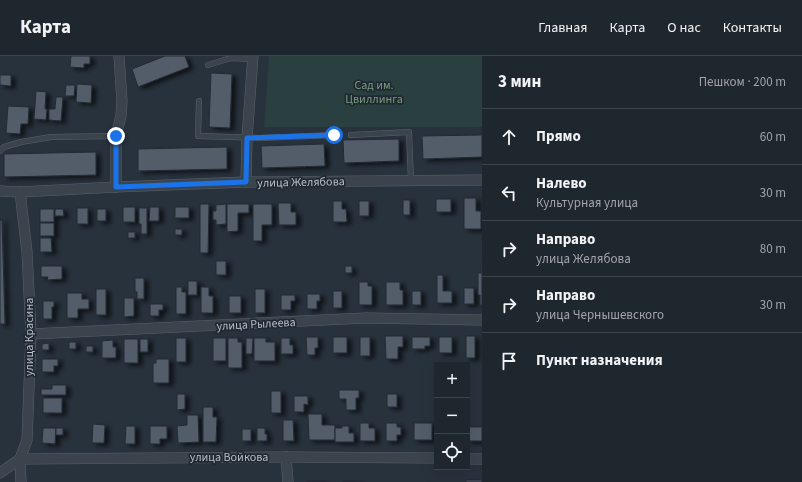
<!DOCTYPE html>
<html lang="ru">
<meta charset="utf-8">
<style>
body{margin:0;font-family:"Source Sans 3",sans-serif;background:#2b323a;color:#f1f3f6}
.controls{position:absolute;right:12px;bottom:12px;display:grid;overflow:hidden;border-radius:0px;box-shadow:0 4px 16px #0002}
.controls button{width:36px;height:36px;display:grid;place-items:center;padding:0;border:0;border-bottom:1px solid #3c434a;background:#1e262e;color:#f1f3f6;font:20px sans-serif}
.stop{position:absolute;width:12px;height:12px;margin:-9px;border:3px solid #1a73e8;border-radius:50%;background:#fff}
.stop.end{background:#1a73e8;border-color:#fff;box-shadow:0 1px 4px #0008}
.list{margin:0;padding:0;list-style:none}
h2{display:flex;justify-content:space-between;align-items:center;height:52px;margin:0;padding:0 16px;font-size:17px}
h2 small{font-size:13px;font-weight:400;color:#a1a5aa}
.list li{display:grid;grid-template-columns:26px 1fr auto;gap:12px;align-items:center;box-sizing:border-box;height:56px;padding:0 16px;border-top:1px solid #3c434a}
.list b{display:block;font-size:15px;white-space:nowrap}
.list p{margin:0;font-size:13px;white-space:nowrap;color:#a1a5aa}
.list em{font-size:13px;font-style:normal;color:#a1a5aa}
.icon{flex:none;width:22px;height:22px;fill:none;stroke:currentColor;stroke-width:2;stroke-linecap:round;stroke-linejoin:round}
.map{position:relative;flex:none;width:482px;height:426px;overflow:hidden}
header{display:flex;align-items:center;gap:24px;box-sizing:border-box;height:56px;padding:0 20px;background:#1e262e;border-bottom:1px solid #3c434a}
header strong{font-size:19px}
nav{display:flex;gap:22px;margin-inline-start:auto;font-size:14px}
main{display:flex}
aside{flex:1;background:#1e262e}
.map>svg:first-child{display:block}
.green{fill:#2a3f3f}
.building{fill:#535d6a;stroke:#222b34;filter:url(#shadow)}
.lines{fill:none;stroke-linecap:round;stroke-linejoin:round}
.lane-casing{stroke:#59626b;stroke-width:6}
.street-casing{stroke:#59626b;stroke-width:11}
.lane{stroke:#3b444d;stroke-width:5}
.street{stroke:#3b444d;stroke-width:10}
.route{stroke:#1a73e8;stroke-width:5}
.labels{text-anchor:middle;stroke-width:3.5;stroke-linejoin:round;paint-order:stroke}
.park-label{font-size:12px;fill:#789b7f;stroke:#202932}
.street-label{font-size:12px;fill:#b7bfc8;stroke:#202932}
</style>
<header>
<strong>Карта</strong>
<nav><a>Главная</a><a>Карта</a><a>О нас</a><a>Контакты</a></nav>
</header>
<main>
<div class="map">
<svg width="482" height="426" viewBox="0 0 482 426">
<defs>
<filter id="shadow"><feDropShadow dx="4.5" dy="2.5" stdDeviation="2" flood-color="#0009"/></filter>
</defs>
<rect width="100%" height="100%" fill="#28323d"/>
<polygon class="green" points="269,0 482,0 482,71 264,71"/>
<g class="building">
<polygon points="71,0 90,0 90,8 84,8 84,12 70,11"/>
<polygon points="165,0 185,0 189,11 138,31 132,13"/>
<polygon points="211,17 232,18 230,72 209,71"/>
<polygon points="0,19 11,19 11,30 0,29"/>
<polygon points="77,28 92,29 91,47 76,46"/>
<polygon points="66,29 75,29 74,40 65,40"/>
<polygon points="36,35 46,36 45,53 47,53 46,64 34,63"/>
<polygon points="56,41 63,41 61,65 49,64 49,53 55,53"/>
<polygon points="8,50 29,51 28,68 21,68 20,78 6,77"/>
<polygon points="482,79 482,101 423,103 422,80"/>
<polygon points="399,83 399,105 344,107 343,84"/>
<polygon points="324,88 325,110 262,112 261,90"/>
<polygon points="227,91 227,113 138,115 138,93"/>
<polygon points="96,96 96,119 4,121 4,98"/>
<polygon points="464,142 476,142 476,155 481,155 481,173 464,173"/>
<rect x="436" y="143" width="15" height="13"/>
<rect x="403" y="144" width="7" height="15"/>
<polygon points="333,145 342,145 342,153 346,153 347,166 333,166"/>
<rect x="359" y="145" width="10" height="15"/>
<polygon points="278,147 291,147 291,156 296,156 296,169 279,169"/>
<polygon points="200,148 209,148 208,197 200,197"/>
<polygon points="226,148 226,168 216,169 216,164 213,164 213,155 216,155 216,149"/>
<polygon points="227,148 249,148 249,157 238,157 238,175 227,176"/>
<polygon points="253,148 272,148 272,169 262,169 262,185 253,185"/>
<rect x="123" y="151" width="12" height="15"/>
<polygon points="150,151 159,151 159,165 149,165"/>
<rect x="175" y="151" width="14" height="11"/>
<rect x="77" y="152" width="11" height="16"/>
<polygon points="139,152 147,152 147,178 141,178 141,168 139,168"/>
<rect x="40" y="153" width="14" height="13"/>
<polygon points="55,153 63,153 64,160 55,160"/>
<rect x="97" y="153" width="9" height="12"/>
<polygon points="0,164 2,164 5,268 0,268"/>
<rect x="40" y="167" width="14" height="13"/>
<rect x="175" y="173" width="7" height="6"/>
<rect x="128" y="176" width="7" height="6"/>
<polygon points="40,182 51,182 52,196 40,196"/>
<rect x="216" y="205" width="10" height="14"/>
<polygon points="481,208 482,208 482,249 480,249 480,239 478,239 478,217 481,217"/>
<polygon points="41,210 62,210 62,223 47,224 48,221 41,221"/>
<rect x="345" y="210" width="7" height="7"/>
<polygon points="437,219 443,219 443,235 452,235 452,247 437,247"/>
<polygon points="135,222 144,222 144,243 137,243 137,236 135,236"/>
<rect x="188" y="225" width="9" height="14"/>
<polygon points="359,226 368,226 368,230 372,230 372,249 359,249"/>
<polygon points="386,226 400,226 400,234 403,234 403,249 386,249"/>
<polygon points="176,231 182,231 182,236 186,236 186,258 176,258"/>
<polygon points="201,231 209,231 209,240 213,240 213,257 201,257"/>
<rect x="464" y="232" width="10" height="16"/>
<rect x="96" y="233" width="10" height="26"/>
<rect x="255" y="233" width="10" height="24"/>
<rect x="333" y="235" width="9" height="17"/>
<rect x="412" y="235" width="9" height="14"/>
<polygon points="67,237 82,237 82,243 89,243 89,253 78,253 78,262 67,262"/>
<polygon points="307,238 320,238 320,245 317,245 317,253 307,253"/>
<polygon points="281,239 295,239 295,245 291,245 291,254 281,254"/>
<rect x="229" y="240" width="12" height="17"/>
<polygon points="124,242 134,242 134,260 124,261"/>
<polygon points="43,245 54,245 54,251 52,251 52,263 43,263"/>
<polygon points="150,248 163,248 163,254 159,254 159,260 150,260"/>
<polygon points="385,280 403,280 403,291 398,291 398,303 386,303"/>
<rect x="466" y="280" width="9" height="22"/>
<polygon points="306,281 318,281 318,292 315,292 315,299 307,299"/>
<rect x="333" y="281" width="14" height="16"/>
<rect x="360" y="281" width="10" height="19"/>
<polygon points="412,281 430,281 430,290 425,290 425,293 412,293"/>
<rect x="439" y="281" width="13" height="16"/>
<rect x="176" y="282" width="10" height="24"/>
<rect x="213" y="282" width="13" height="23"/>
<polygon points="228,282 238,282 238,286 242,286 242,312 228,312"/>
<polygon points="246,282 253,282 252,298 246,298"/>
<polygon points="254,282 266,282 266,286 275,286 275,305 254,305"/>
<polygon points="281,282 290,282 290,289 293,289 293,298 281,298"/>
<rect x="124" y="283" width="14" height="24"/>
<rect x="140" y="283" width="8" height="13"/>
<polygon points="113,284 113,291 116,291 116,302 102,302 102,285"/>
<rect x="69" y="286" width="7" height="7"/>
<polygon points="49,287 49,294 42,294 42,288"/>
<rect x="86" y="290" width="7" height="6"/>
<polygon points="42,303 58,303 58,310 54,310 54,316 42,316"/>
<polygon points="156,303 169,303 169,327 153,327 153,307 156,307"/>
<polygon points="52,329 66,329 66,339 41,339 41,333 52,333"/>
<polygon points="339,334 359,334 359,342 356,342 356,354 346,354 346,343 339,343"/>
<rect x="271" y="335" width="10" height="22"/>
<polygon points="177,338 185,338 185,353 177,354"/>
<rect x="387" y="338" width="10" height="13"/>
<polygon points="294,340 308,340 308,349 304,348 304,356 294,356"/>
<rect x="43" y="342" width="19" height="15"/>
<polygon points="203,351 213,351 213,361 217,361 216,386 203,386"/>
<polygon points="308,358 322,358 322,369 335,369 335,384 309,384"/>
<polygon points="187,359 198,359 199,386 178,387 177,370 187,369"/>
<polygon points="283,364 293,364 294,385 283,385"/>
<polygon points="360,367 369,367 369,372 375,372 375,385 360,385"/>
<polygon points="386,367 397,367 397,371 401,371 401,379 397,379 397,385 386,385"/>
<rect x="414" y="367" width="18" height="17"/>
<polygon points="93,368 105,369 104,387 92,387"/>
<polygon points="126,370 135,370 135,388 125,388"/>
<polygon points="150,370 167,370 167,383 160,383 160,388 150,388"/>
<polygon points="342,370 349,370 349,377 354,377 354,386 335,386 335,372 342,372"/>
<rect x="467" y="371" width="15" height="14"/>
<polygon points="43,372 56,372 55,388 42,387"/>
<rect x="56" y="372" width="7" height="7"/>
<polygon points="257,372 265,372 265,378 267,378 267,385 257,385"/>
<rect x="242" y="373" width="9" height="12"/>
<rect x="466" y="424" width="16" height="2"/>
<rect x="307" y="425" width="17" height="1"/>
<rect x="343" y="425" width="15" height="1"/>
</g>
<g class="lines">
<defs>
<g id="lane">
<polyline points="208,9 231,2 252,3"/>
<polyline points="199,45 198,80 260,82 334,79"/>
<polyline points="351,79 409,76 411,125"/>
<polyline points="0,95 4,91 21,86 51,81 116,80"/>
</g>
<g id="street">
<polyline points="246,126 247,82 253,0"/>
<polyline points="116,131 116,80 121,60 122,45 119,0"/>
<polyline points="0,135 20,136 116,131 246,126 482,124"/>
<polyline points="20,136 27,196 31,278 27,384 20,403 21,426"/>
<polyline points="31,278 366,262 482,264"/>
<polyline points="286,401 288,426"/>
<polyline points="467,403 482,403"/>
<polyline points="0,417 20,403 286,401 437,402"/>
</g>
</defs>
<use href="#lane" class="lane-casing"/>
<use href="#street" class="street-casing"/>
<use href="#lane" class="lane"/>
<use href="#street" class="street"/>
</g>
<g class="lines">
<polyline class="route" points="116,80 116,131 246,126 247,82 334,79"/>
</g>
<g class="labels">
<g class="park-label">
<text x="374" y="33">Сад им.<tspan x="374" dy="14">Цвиллинга</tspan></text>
</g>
<g class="street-label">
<text transform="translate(301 126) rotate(-1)" y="4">улица Желябова</text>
<text transform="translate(256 268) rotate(-3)" y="4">улица Рылеева</text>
<text transform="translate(29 281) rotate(-90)" y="4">улица Красина</text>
<text x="229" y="405">улица Войкова</text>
</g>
</g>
</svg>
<div class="controls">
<button>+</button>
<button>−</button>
<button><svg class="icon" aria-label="locate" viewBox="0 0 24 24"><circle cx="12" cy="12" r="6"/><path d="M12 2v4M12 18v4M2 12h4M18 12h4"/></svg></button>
</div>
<div class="stop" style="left:334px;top:79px"></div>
<div class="stop end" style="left:116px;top:80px"></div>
</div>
<aside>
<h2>3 мин<small>Пешком · 200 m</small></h2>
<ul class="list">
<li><svg class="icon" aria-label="ahead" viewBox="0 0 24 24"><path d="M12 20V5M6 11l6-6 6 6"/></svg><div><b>Прямо</b></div><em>60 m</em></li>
<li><svg class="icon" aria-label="left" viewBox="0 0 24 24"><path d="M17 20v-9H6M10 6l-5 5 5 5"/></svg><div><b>Налево</b><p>Культурная улица</p></div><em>30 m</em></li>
<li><svg class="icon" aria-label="right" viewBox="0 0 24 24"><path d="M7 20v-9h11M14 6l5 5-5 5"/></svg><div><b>Направо</b><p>улица Желябова</p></div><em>80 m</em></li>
<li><svg class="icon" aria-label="right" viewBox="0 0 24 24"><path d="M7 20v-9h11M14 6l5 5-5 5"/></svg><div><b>Направо</b><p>улица Чернышевского</p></div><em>30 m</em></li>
<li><svg class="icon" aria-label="arrive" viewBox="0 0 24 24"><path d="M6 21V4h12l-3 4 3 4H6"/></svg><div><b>Пункт назначения</b></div></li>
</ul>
</aside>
</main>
